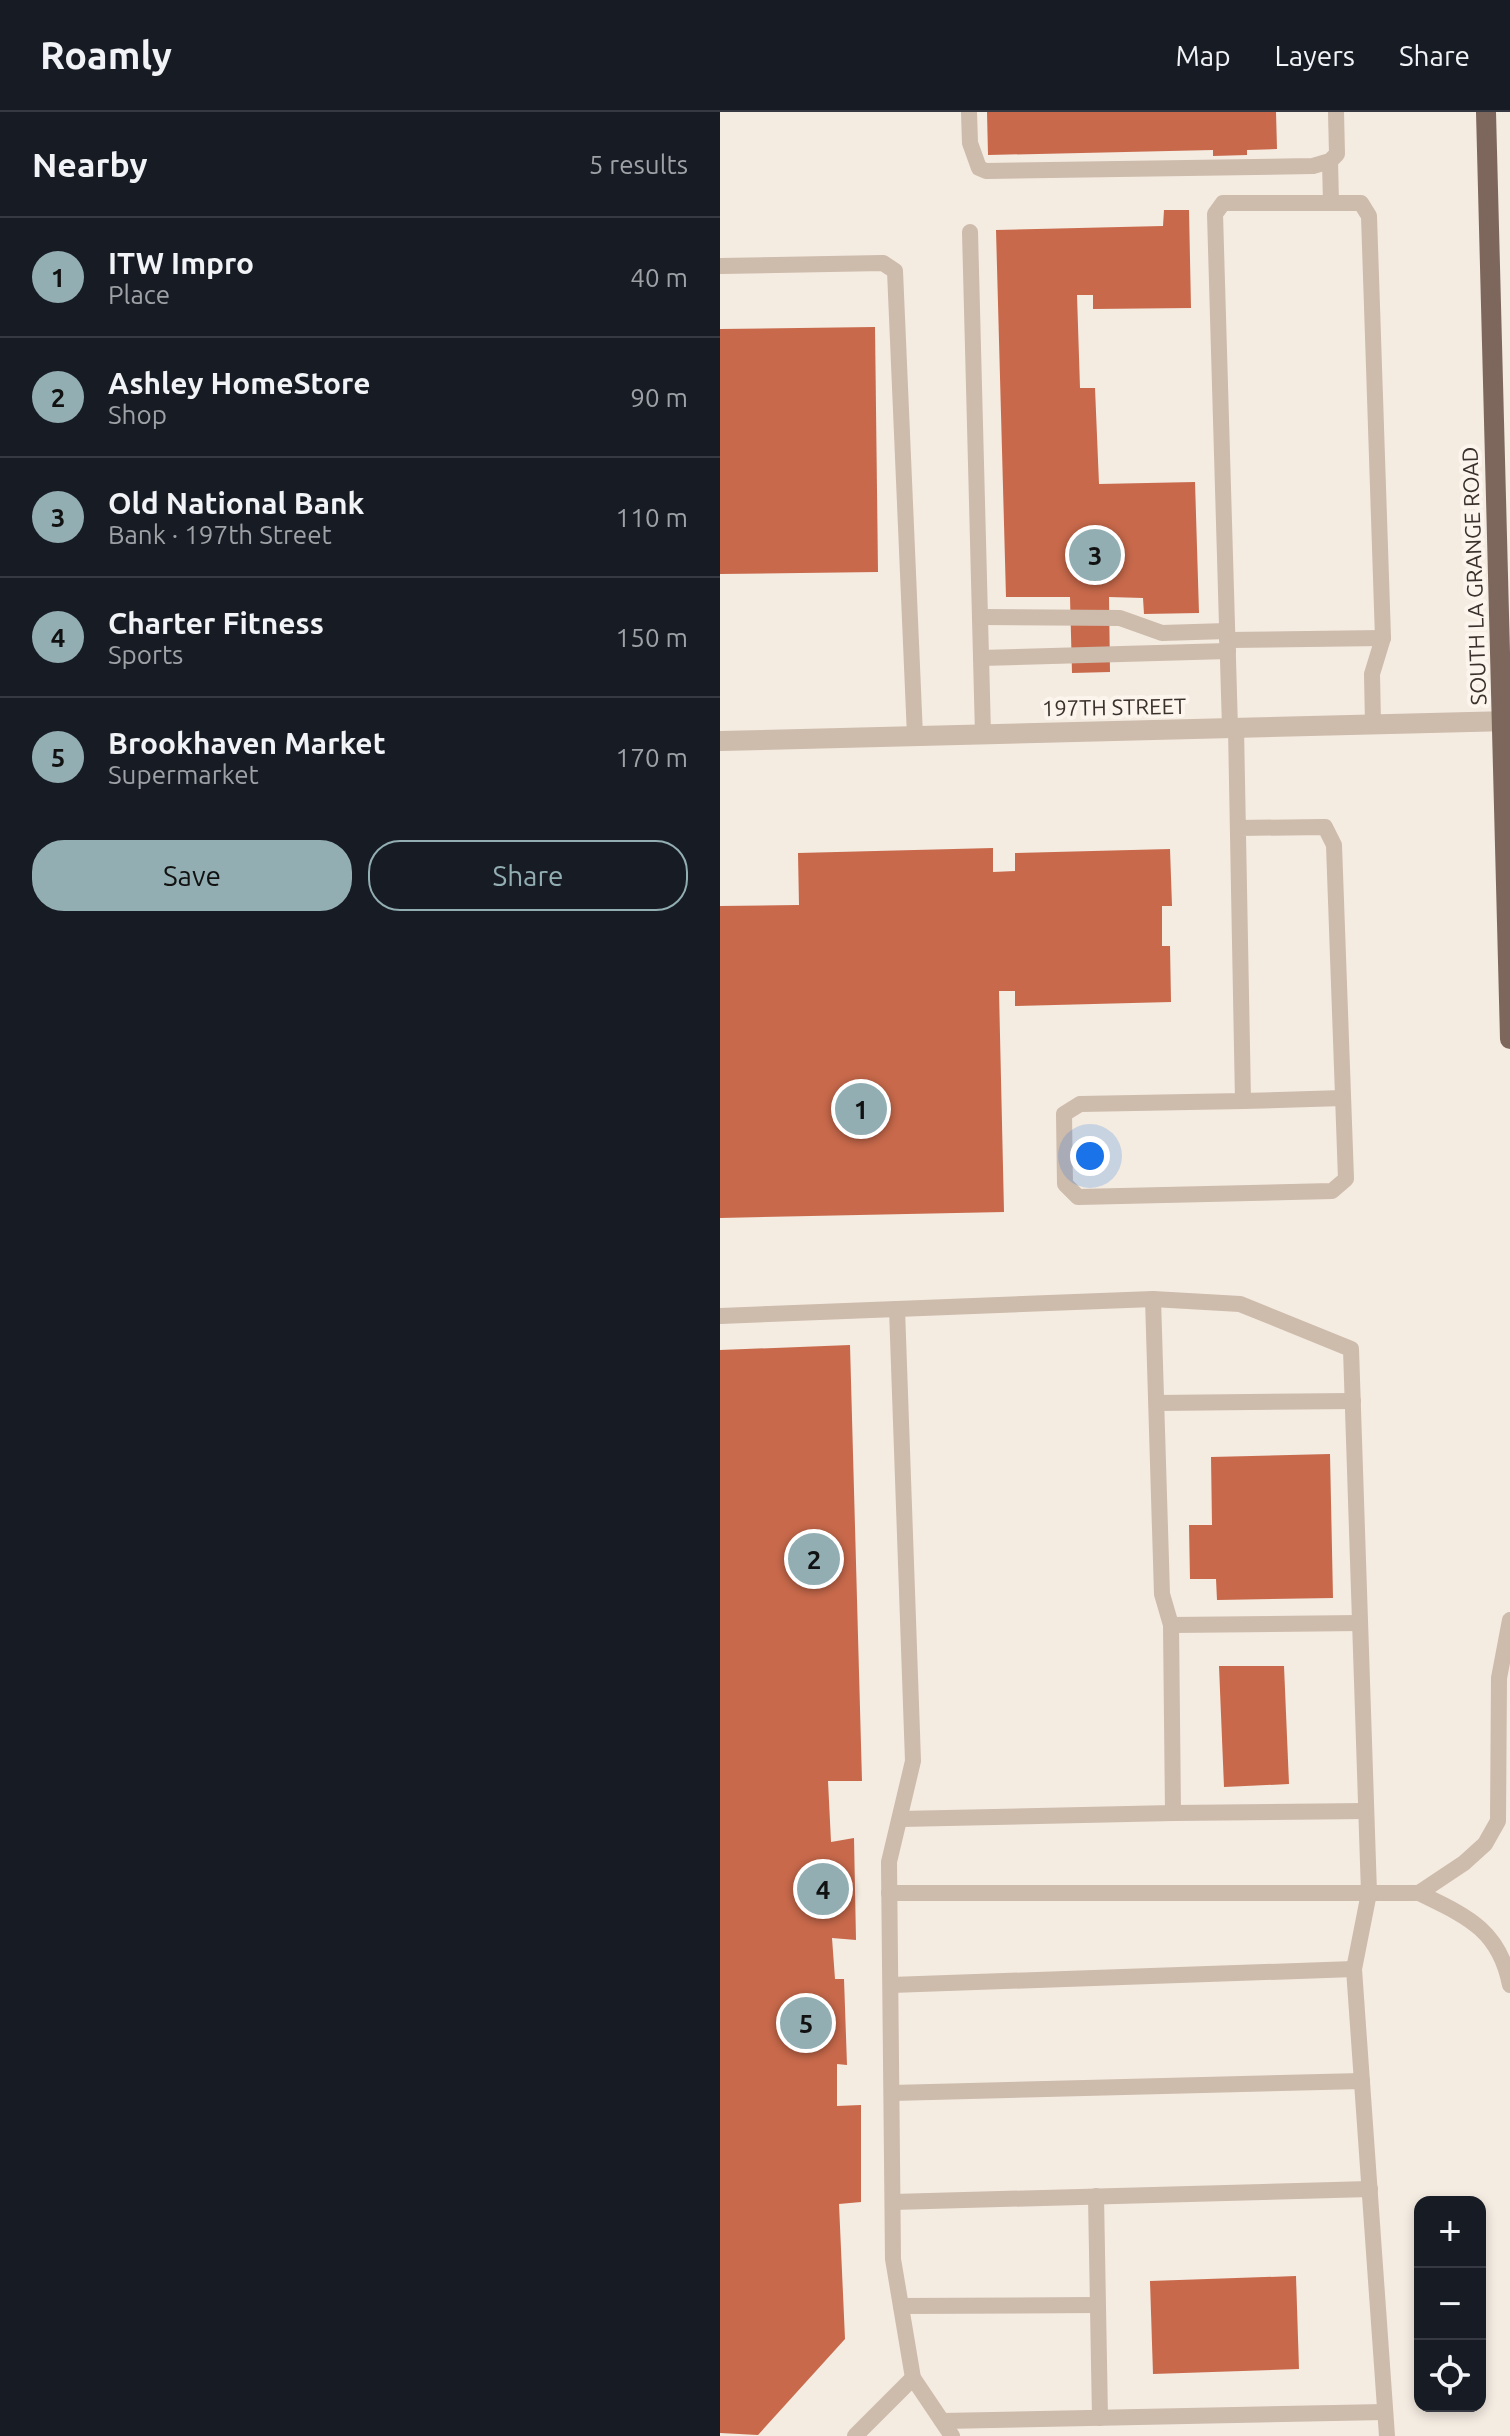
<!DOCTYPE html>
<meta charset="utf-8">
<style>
body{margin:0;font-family:Ubuntu,sans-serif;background:#242831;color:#f1f3f6}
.controls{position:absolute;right:24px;bottom:24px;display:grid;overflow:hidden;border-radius:16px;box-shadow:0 4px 12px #0003}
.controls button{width:72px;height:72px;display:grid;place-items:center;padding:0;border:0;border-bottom:2px solid #363941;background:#171b24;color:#f1f3f6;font:40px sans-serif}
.you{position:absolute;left:370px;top:1044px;width:28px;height:28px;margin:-20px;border:6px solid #fff;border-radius:50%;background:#1a73e8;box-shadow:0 0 0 12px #1a73e833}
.badge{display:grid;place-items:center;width:52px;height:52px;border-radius:50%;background:#92aeb2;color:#111;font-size:26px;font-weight:700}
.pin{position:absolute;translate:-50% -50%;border:4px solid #fff;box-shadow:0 2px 8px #0006}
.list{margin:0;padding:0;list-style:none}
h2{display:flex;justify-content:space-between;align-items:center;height:104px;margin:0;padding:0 32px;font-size:34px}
h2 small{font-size:26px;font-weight:400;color:#9ea1a6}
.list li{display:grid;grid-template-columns:52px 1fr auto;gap:24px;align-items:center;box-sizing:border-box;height:120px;padding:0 32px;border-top:2px solid #363941}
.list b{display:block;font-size:30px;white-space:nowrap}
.list p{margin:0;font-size:26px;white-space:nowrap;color:#9ea1a6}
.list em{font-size:26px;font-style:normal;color:#9ea1a6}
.actions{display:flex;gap:16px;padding:24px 32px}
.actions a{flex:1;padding:18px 0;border:2px solid #92aeb2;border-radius:32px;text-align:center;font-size:28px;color:#92aeb2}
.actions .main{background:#92aeb2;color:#111}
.icon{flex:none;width:44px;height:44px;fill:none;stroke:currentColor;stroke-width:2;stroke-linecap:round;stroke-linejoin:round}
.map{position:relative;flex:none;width:790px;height:2324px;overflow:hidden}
header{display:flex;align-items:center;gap:48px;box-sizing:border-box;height:112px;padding:0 40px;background:#171b24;border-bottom:2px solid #363941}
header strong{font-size:38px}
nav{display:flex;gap:44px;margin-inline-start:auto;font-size:28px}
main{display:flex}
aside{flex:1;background:#171b24}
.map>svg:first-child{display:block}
.building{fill:#c8694b}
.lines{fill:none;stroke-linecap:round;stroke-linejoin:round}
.service{stroke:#cdbbac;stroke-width:16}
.minor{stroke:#cdbbac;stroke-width:20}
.primary{stroke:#7d675c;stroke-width:20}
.labels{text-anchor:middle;stroke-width:8;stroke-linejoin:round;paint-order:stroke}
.street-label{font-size:22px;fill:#3b302b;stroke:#fbf5ee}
</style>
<header>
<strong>Roamly</strong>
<nav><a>Map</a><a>Layers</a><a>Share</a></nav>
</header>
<main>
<aside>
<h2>Nearby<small>5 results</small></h2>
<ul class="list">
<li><span class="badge">1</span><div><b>ITW Impro</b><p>Place</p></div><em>40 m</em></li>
<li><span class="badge">2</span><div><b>Ashley HomeStore</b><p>Shop</p></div><em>90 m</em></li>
<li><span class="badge">3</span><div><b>Old National Bank</b><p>Bank · 197th Street</p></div><em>110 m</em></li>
<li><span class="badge">4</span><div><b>Charter Fitness</b><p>Sports</p></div><em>150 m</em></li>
<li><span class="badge">5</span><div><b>Brookhaven Market</b><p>Supermarket</p></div><em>170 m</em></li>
</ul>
<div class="actions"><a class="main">Save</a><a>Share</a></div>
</aside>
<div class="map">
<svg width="790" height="2324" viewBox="0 0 790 2324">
<rect width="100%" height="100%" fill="#f4ebe1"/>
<g class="building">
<polygon points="267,0 556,0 557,37 527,38 527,43 493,44 493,38 268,43"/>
<polygon points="444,98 469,98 471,196 373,197 373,183 357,183 360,276 375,276 379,372 475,370 479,501 424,502 423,486 389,485 390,560 352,561 350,485 286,485 276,118 443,114"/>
<polygon points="155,215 158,460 0,462 0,217"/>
<polygon points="273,736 273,760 295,759 295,741 450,737 452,794 442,794 442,834 450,834 451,890 295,894 295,879 279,879 284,1100 0,1106 0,794 79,793 78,741"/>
<polygon points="130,1233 142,1669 108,1669 111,1730 134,1726 136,1828 112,1826 115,1867 124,1867 127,1953 117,1952 117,1994 141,1993 141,2090 119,2092 125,2227 38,2323 0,2321 0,1238"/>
<polygon points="610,1342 613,1486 497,1488 496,1467 470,1467 469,1413 492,1413 491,1345"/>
<polygon points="499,1554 564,1554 569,1672 504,1675"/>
<polygon points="576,2164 579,2257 433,2262 430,2169"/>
</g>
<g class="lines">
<g class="service">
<polyline points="249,0 250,31 259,56 266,59 593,54 610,49 617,42 616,0"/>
<polyline points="610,49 611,91"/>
<polyline points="250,120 263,622"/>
<polyline points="0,154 163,151 175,159 195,624"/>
<polyline points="260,505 400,506 442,521 507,519"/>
<polyline points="507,528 663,526"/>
<polyline points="261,546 508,539"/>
<polyline points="510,616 495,102 503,91 641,91 649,104 663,526 652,562 653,612"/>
<polyline points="516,616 523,989 360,992 344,1002 345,1072 358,1085 612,1079 626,1067 614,733 605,715 518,716"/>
<polyline points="523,989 623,986"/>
<polyline points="0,1204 177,1197"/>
<polyline points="437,1291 633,1289"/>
<polyline points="451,1513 640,1511"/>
<polyline points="453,1701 646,1699"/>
<polyline points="180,1707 453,1701 451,1513 442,1482 433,1187"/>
<path d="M169 1781H699C746 1804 779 1817 790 1873"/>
<polyline points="699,1781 744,1751 765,1732 778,1709 779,1566 790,1508"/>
<polyline points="171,1873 634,1857"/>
<polyline points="172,1981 642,1969"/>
<polyline points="376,2084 380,2306"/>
<polyline points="173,2090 650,2077"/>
<polyline points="181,2194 377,2193"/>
<polyline points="222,2309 665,2300"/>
<polyline points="135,2324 193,2266"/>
<polyline points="232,2324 193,2266 173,2147 169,1750 193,1649 177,1197 433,1187 520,1192 631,1237 649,1781 634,1857 667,2324"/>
</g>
<polyline class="minor" points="0,629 790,609"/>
<polyline class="primary" points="766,0 790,927"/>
</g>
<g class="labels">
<g class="street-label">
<text transform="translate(754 464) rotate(-92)" y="8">SOUTH LA GRANGE ROAD</text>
<text transform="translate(394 595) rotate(-1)" y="8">197TH STREET</text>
</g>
</g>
</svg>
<div class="controls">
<button>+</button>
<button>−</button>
<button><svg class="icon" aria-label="locate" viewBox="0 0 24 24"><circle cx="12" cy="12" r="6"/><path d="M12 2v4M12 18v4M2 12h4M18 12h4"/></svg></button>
</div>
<div class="you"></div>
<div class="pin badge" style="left:141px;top:997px">1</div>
<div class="pin badge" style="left:94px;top:1447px">2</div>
<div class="pin badge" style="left:375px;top:443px">3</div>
<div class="pin badge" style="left:103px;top:1777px">4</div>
<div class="pin badge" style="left:86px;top:1911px">5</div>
</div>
</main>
